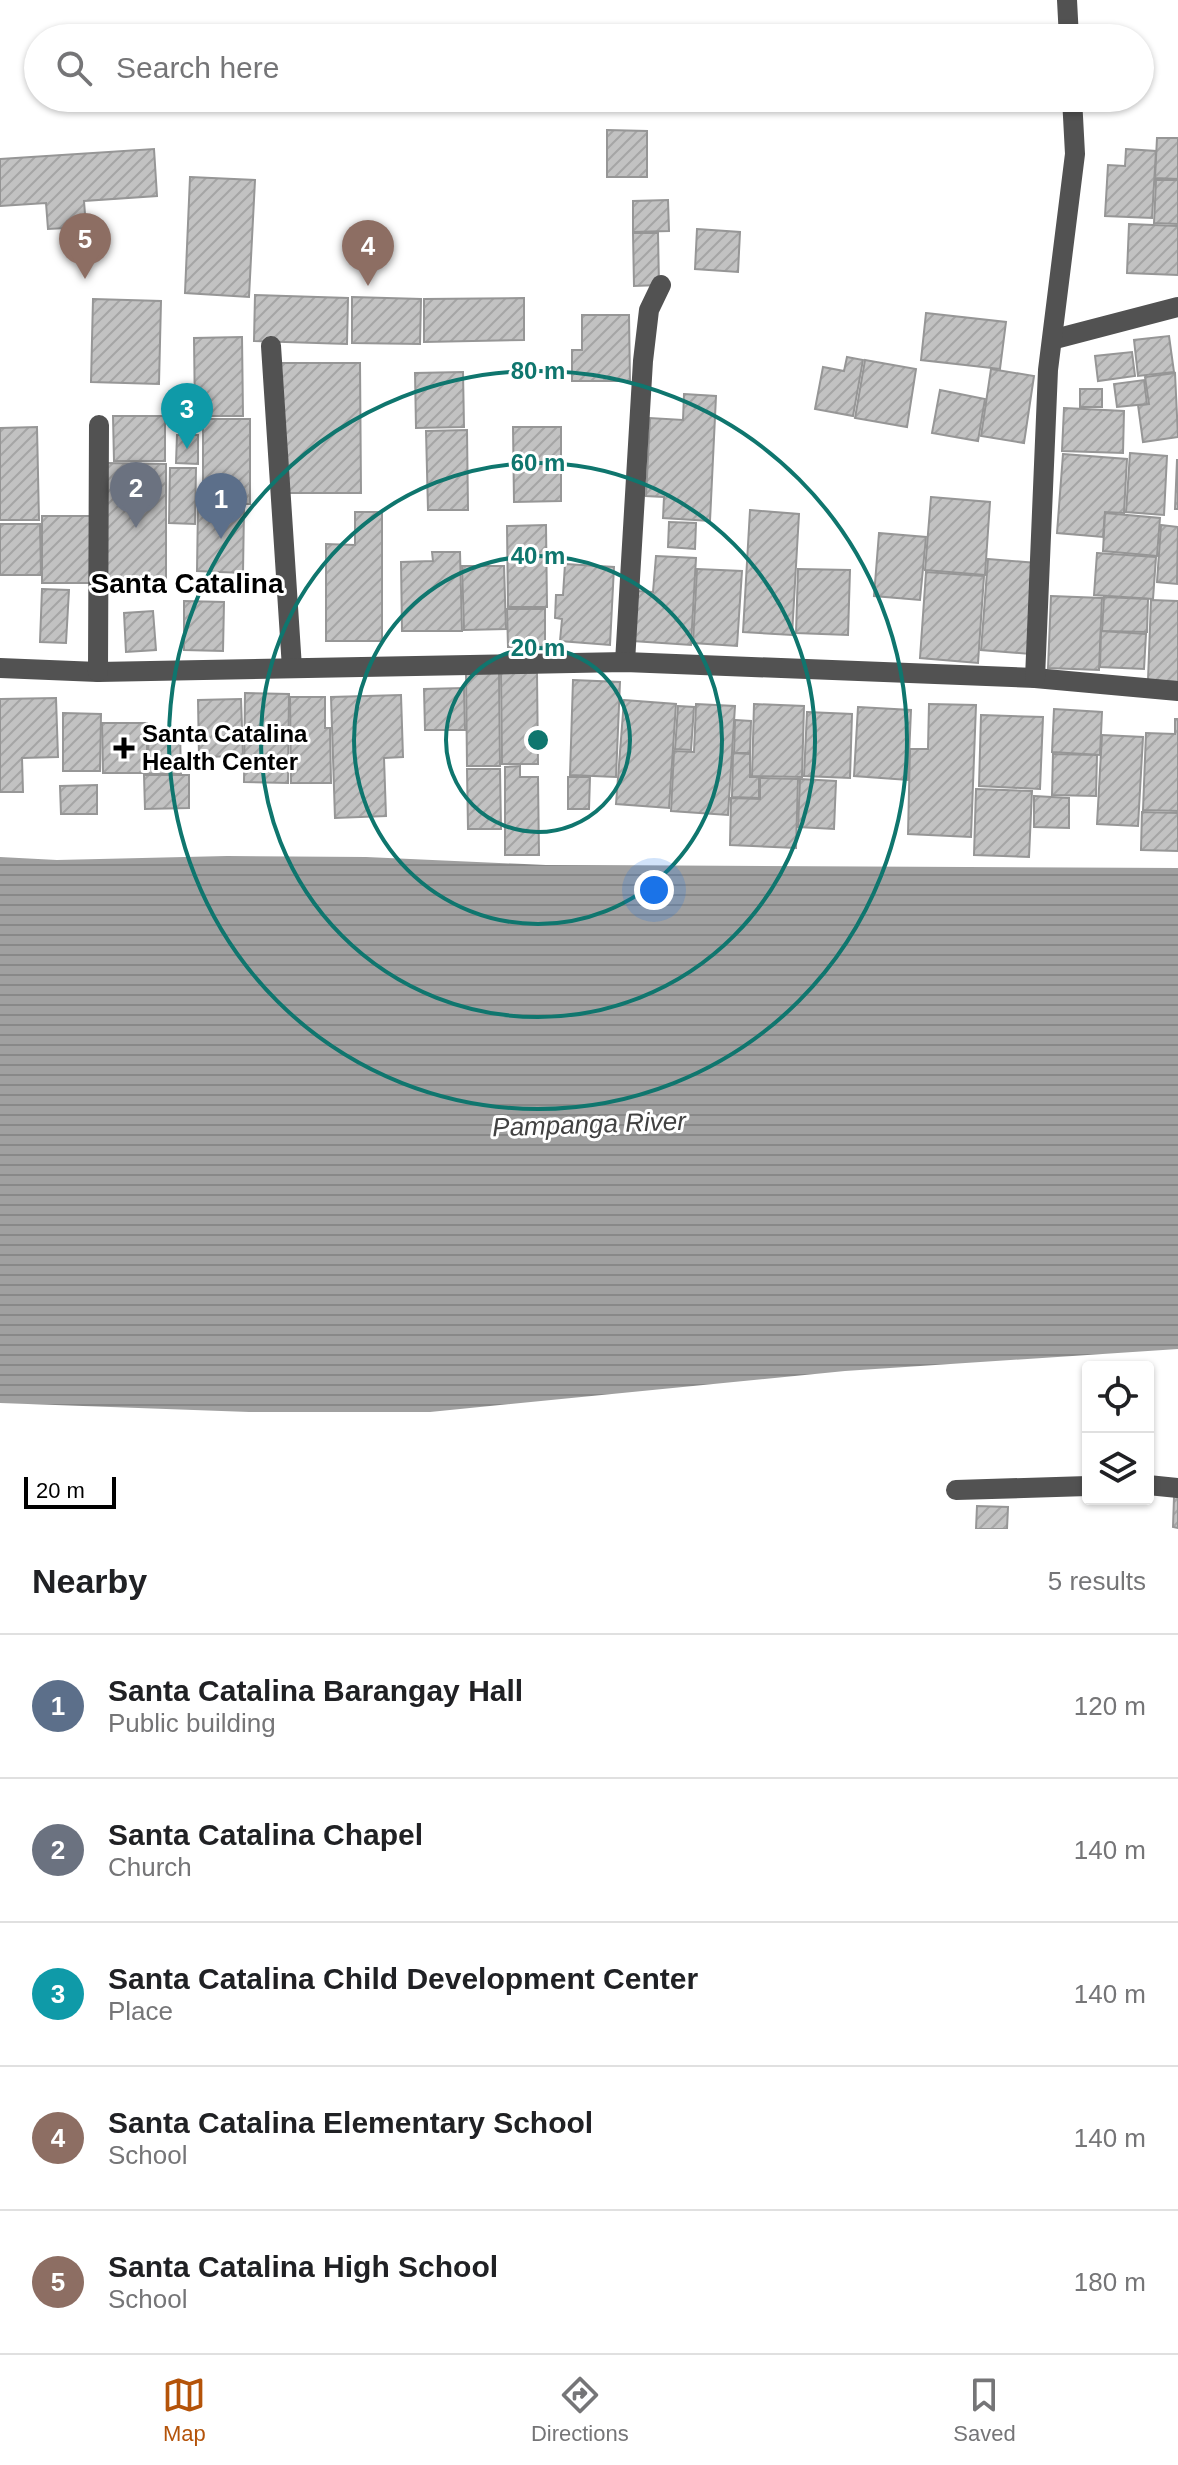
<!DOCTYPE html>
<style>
body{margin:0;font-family:Helvetica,sans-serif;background:#f2f2f2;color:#202124}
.controls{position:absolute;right:24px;bottom:24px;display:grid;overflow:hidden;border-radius:8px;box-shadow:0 2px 6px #0004}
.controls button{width:72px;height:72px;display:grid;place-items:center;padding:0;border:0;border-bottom:2px solid #e0e0e0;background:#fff;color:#202124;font:40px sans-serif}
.scale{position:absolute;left:24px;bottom:20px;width:92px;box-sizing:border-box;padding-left:8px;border:4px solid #000;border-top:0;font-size:22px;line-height:28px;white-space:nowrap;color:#000;-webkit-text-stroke:6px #fff;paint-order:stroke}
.you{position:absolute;left:654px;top:890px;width:28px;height:28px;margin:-20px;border:6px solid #fff;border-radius:50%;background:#1a73e8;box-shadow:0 0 0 12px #1a73e833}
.badge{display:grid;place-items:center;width:52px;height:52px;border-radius:50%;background:#b45309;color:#fff;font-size:26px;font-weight:700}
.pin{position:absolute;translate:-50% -66px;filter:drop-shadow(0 2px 4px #0008)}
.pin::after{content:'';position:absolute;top:42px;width:28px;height:24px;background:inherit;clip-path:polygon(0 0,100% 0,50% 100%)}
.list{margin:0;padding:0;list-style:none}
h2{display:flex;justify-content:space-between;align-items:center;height:104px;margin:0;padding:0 32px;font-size:34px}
h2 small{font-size:26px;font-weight:400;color:#757577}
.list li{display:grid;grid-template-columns:52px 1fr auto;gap:24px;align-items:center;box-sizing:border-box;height:144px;padding:0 32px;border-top:2px solid #e0e0e0}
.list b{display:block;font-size:30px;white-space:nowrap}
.list p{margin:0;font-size:26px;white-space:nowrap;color:#757577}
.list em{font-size:26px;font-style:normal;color:#757577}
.icon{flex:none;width:44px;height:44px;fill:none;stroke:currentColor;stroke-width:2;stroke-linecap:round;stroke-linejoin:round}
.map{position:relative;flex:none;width:1178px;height:1529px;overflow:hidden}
.search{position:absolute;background:#fff;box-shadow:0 2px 6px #0004;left:24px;right:24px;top:24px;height:88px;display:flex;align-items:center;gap:20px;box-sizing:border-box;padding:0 28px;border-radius:44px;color:#757577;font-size:30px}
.sheet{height:824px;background:#fff}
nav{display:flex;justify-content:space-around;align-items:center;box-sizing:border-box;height:112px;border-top:2px solid #e0e0e0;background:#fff;font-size:22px;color:#757577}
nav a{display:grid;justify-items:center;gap:4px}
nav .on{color:#b45309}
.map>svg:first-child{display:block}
.water{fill:url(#water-rules)}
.building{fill:url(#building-hatch);stroke:#969696;stroke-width:2}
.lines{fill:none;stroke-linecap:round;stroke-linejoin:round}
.minor{stroke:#525252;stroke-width:20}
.ring{fill:none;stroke:#0f766e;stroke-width:4}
.poi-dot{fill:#000;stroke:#fff;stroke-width:3}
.labels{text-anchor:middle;stroke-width:6;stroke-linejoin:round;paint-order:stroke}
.poi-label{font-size:24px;font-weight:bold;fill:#000;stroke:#fff;text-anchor:start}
.water-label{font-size:26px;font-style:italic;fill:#414141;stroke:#fff}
.quarter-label{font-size:28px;font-weight:bold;fill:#000;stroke:#fff}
.centre{fill:#0f766e;stroke:#fff;stroke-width:4}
.ring-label{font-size:24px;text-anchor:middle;font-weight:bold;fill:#0f766e;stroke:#fff;stroke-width:6;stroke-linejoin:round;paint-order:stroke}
</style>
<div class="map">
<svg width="1178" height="1529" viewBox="0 0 1178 1529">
<defs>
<pattern id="water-rules" width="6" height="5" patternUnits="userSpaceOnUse" patternTransform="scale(2)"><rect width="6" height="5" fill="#a0a0a0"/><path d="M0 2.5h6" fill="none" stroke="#888"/></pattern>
<pattern id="building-hatch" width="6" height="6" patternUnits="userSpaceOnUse" patternTransform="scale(2)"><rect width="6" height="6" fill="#c2c2c2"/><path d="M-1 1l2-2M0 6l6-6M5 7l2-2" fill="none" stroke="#a5a5a5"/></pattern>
</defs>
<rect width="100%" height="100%" fill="#fff"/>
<polygon class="water" points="227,856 366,857 546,865 1178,868 1178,1349 845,1371 430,1412 249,1412 0,1403 0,857 57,860"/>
<g class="building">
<polygon points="607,130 647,131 647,177 607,177"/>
<polygon points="1157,138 1178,138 1178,179 1155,178"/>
<polygon points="154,149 157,196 84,201 86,227 48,229 46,203 0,206 0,159"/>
<polygon points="1126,149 1156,151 1152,218 1105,216 1108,165 1125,166"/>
<polygon points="190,177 255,180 249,297 185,293"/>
<polygon points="1156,180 1178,180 1178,224 1154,223"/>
<polygon points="668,200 669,231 633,232 633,201"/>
<polygon points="1129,224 1178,226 1178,275 1127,273"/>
<polygon points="697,229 740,232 738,272 695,269"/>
<polygon points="633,233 658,233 659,285 634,286"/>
<polygon points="255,295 348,298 347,344 254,341"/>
<polygon points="352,297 421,299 420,344 352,343"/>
<polygon points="524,298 524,340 424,342 424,299"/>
<polygon points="93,299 161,301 159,384 91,382"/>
<polygon points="926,313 1006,322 1000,369 921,360"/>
<polygon points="582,315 629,315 630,381 572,381 572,350 582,350"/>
<polygon points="1169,336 1174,372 1138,376 1134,340"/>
<polygon points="242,337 243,416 195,416 194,338"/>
<polygon points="1132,352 1135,376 1098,381 1095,356"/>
<polygon points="847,357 863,360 853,416 815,409 823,367 844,371"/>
<polygon points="865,360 916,369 907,427 855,418"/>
<polygon points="280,363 360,363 361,493 281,493"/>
<polygon points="991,369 1034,376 1024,443 981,436"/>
<polygon points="463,372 464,427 416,428 415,373"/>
<polygon points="1175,373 1178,437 1143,442 1138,405 1149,404 1145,377"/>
<polygon points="1144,380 1147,404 1117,407 1114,384"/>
<rect x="1080" y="389" width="22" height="18"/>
<polygon points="940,390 985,399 978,441 932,433"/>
<polygon points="684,394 716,396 710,521 663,518 664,497 646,496 650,418 683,420"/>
<polygon points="1064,408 1124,411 1123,453 1062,451"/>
<polygon points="113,416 165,416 165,461 114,461"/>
<rect x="203" y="419" width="47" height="85"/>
<polygon points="37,427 39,520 0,520 0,428"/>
<polygon points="513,427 561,427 561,501 514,502"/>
<polygon points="467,430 468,510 428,510 426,431"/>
<polygon points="177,435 198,435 198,464 176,463"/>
<polygon points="1130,453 1167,456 1164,515 1126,512"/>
<polygon points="1063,454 1127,459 1124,513 1105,512 1103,537 1057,533"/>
<polygon points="1177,460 1178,460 1178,509 1175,509"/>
<polygon points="106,463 166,464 166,592 107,592"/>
<polygon points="170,468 196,468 195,524 169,523"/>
<polygon points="931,497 990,502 985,575 925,570"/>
<polygon points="198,506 244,508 243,573 197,571"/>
<polygon points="750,510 799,514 792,635 743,632"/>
<polygon points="355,512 382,512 382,641 326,641 326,544 355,545"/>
<polygon points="1105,513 1160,518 1157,556 1103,551"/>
<rect x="42" y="516" width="48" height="67"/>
<polygon points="669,522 696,523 695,549 668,547"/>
<polygon points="0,524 40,524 41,575 0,575"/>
<polygon points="546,525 547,607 508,607 507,526"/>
<polygon points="1161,525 1178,527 1177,584 1157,582"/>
<polygon points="879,533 926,537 920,600 874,596"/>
<polygon points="432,552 460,552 462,631 402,631 401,562 433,561"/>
<polygon points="1097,553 1156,557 1153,599 1094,595"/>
<polygon points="656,556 696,558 691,645 633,641 636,591 653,592"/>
<polygon points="988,559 1037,563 1030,654 981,650"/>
<polygon points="565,564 614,567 610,645 560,641 562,619 555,618 556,595 563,595"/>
<polygon points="462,566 504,566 506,629 464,630"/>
<polygon points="697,569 742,571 737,646 693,643"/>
<polygon points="798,569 850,570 848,635 796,633"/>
<polygon points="926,572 984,576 978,663 920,658"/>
<polygon points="42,589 69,590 66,643 40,642"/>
<polygon points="1051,596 1102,598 1099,670 1048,668"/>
<polygon points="1104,597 1148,599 1147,632 1102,631"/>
<polygon points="1151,600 1178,601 1178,682 1148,680"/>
<polygon points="184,601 224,602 223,651 184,650"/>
<polygon points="507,609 545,609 545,647 508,647"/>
<polygon points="153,611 156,650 126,652 124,613"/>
<polygon points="1101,631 1146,634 1144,669 1100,667"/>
<polygon points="466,673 499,673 500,766 467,766"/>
<polygon points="501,673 537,673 538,764 502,764"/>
<polygon points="573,680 620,682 616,777 570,775"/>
<polygon points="464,688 465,730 425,730 424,689"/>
<polygon points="245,693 289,694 288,783 244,782"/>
<polygon points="401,695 403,757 384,758 386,816 335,818 331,697"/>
<polygon points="290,697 325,697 325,728 330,728 331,783 291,783"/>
<polygon points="56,698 58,757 22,758 23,792 0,792 0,699"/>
<polygon points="241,699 243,756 199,757 198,700"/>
<polygon points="624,700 676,704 669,808 616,804"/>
<polygon points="696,704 735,706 728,815 671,811 674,751 694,752"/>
<polygon points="754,704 804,706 802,777 752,776"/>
<polygon points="929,704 976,705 971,837 908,834 910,749 928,749"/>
<polygon points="678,706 694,707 691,750 675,749"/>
<polygon points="858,707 911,710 908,780 854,776"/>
<polygon points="1054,709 1102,712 1100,755 1052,752"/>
<polygon points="807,712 852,714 850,778 804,776"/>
<polygon points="63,713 101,714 100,771 63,771"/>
<polygon points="981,715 1043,717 1040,789 979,786"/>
<polygon points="1175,719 1178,719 1178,811 1143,810 1146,733 1175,734"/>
<polygon points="735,720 751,721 750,753 734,753"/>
<polygon points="102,723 147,723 147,773 103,773"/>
<polygon points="180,730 181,774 149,774 148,731"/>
<polygon points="1102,735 1143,737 1138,826 1097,824"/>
<polygon points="733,753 750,754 750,777 759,777 759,798 732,797"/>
<polygon points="1053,754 1097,755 1096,796 1052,795"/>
<polygon points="520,766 520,777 538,777 539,855 505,855 505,767"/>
<polygon points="467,769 500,769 501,829 468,829"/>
<polygon points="144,775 189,775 189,808 145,809"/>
<polygon points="568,777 590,777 589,809 568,809"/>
<polygon points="760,778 798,779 796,848 730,845 731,798 760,799"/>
<polygon points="800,779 836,781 834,829 798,827"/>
<polygon points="97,785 97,814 61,814 60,786"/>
<polygon points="976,789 1032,791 1029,857 974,855"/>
<polygon points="1034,796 1069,798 1069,828 1034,827"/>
<polygon points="1142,812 1178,813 1178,851 1141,850"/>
<polygon points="1174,1497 1178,1497 1178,1528 1173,1527"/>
<polygon points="977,1506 1008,1507 1007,1529 976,1529"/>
</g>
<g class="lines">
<g class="minor">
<polyline points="1067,0 1069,38"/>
<polyline points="1055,339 1178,307"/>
<polyline points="271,346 292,668"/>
<polyline points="625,662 643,361 649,310 661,285"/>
<polyline points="0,668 98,672 625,662 1035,678 1178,691"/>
<polyline points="98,672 99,425"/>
<polyline points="1035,678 1048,370 1075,154 1072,98"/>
<polyline points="1148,1485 1178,1488"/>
<polyline points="956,1490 1088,1486"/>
</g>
</g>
<g class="ring">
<circle cx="538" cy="740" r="92"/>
<circle cx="538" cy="740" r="184"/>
<circle cx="538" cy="740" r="277"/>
<circle cx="538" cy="740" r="369"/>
</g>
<path class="poi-dot" d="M120 736h8v8h8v8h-8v8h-8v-8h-8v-8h8z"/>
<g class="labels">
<g class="poi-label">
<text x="142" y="742">Santa Catalina<tspan x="142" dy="28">Health Center</tspan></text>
</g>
<g class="water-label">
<text transform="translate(589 1124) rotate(-2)" y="9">Pampanga River</text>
</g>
<g class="quarter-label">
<text x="187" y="593">Santa Catalina</text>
</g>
</g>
<circle cx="538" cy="740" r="12" class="centre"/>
<g class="ring-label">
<text x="538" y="379">80 m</text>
<text x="538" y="471">60 m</text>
<text x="538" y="564">40 m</text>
<text x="538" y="656">20 m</text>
</g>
</svg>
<div class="controls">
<button><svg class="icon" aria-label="locate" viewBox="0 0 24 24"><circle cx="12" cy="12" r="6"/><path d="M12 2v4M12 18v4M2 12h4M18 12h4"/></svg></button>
<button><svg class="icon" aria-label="layers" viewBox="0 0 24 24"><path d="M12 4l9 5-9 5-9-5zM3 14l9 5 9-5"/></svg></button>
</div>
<div class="scale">20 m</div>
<div class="you"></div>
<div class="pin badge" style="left:221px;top:539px;background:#5c6f8a">1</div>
<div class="pin badge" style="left:136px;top:528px;background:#6b7280">2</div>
<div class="pin badge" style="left:187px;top:449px;background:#0f9aa8">3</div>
<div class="pin badge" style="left:368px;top:286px;background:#8d6e63">4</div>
<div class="pin badge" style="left:85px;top:279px;background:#8d6e63">5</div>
<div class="search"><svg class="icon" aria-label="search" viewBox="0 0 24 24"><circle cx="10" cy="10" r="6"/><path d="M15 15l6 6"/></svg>Search here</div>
</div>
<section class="sheet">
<h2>Nearby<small>5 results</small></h2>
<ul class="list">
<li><span class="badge" style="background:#5c6f8a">1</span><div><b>Santa Catalina Barangay Hall</b><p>Public building</p></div><em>120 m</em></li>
<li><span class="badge" style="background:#6b7280">2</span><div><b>Santa Catalina Chapel</b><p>Church</p></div><em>140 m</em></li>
<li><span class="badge" style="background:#0f9aa8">3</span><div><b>Santa Catalina Child Development Center</b><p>Place</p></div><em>140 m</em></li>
<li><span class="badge" style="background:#8d6e63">4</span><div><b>Santa Catalina Elementary School</b><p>School</p></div><em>140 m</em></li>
<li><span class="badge" style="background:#8d6e63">5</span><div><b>Santa Catalina High School</b><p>School</p></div><em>180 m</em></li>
</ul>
</section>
<nav>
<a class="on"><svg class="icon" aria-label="map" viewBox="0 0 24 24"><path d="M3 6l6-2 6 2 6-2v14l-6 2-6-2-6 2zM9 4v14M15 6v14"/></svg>Map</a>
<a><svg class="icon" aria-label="directions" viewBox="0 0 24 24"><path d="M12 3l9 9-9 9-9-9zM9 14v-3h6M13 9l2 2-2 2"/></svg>Directions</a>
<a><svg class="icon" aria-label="saved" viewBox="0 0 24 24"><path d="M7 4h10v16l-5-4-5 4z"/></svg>Saved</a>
</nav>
